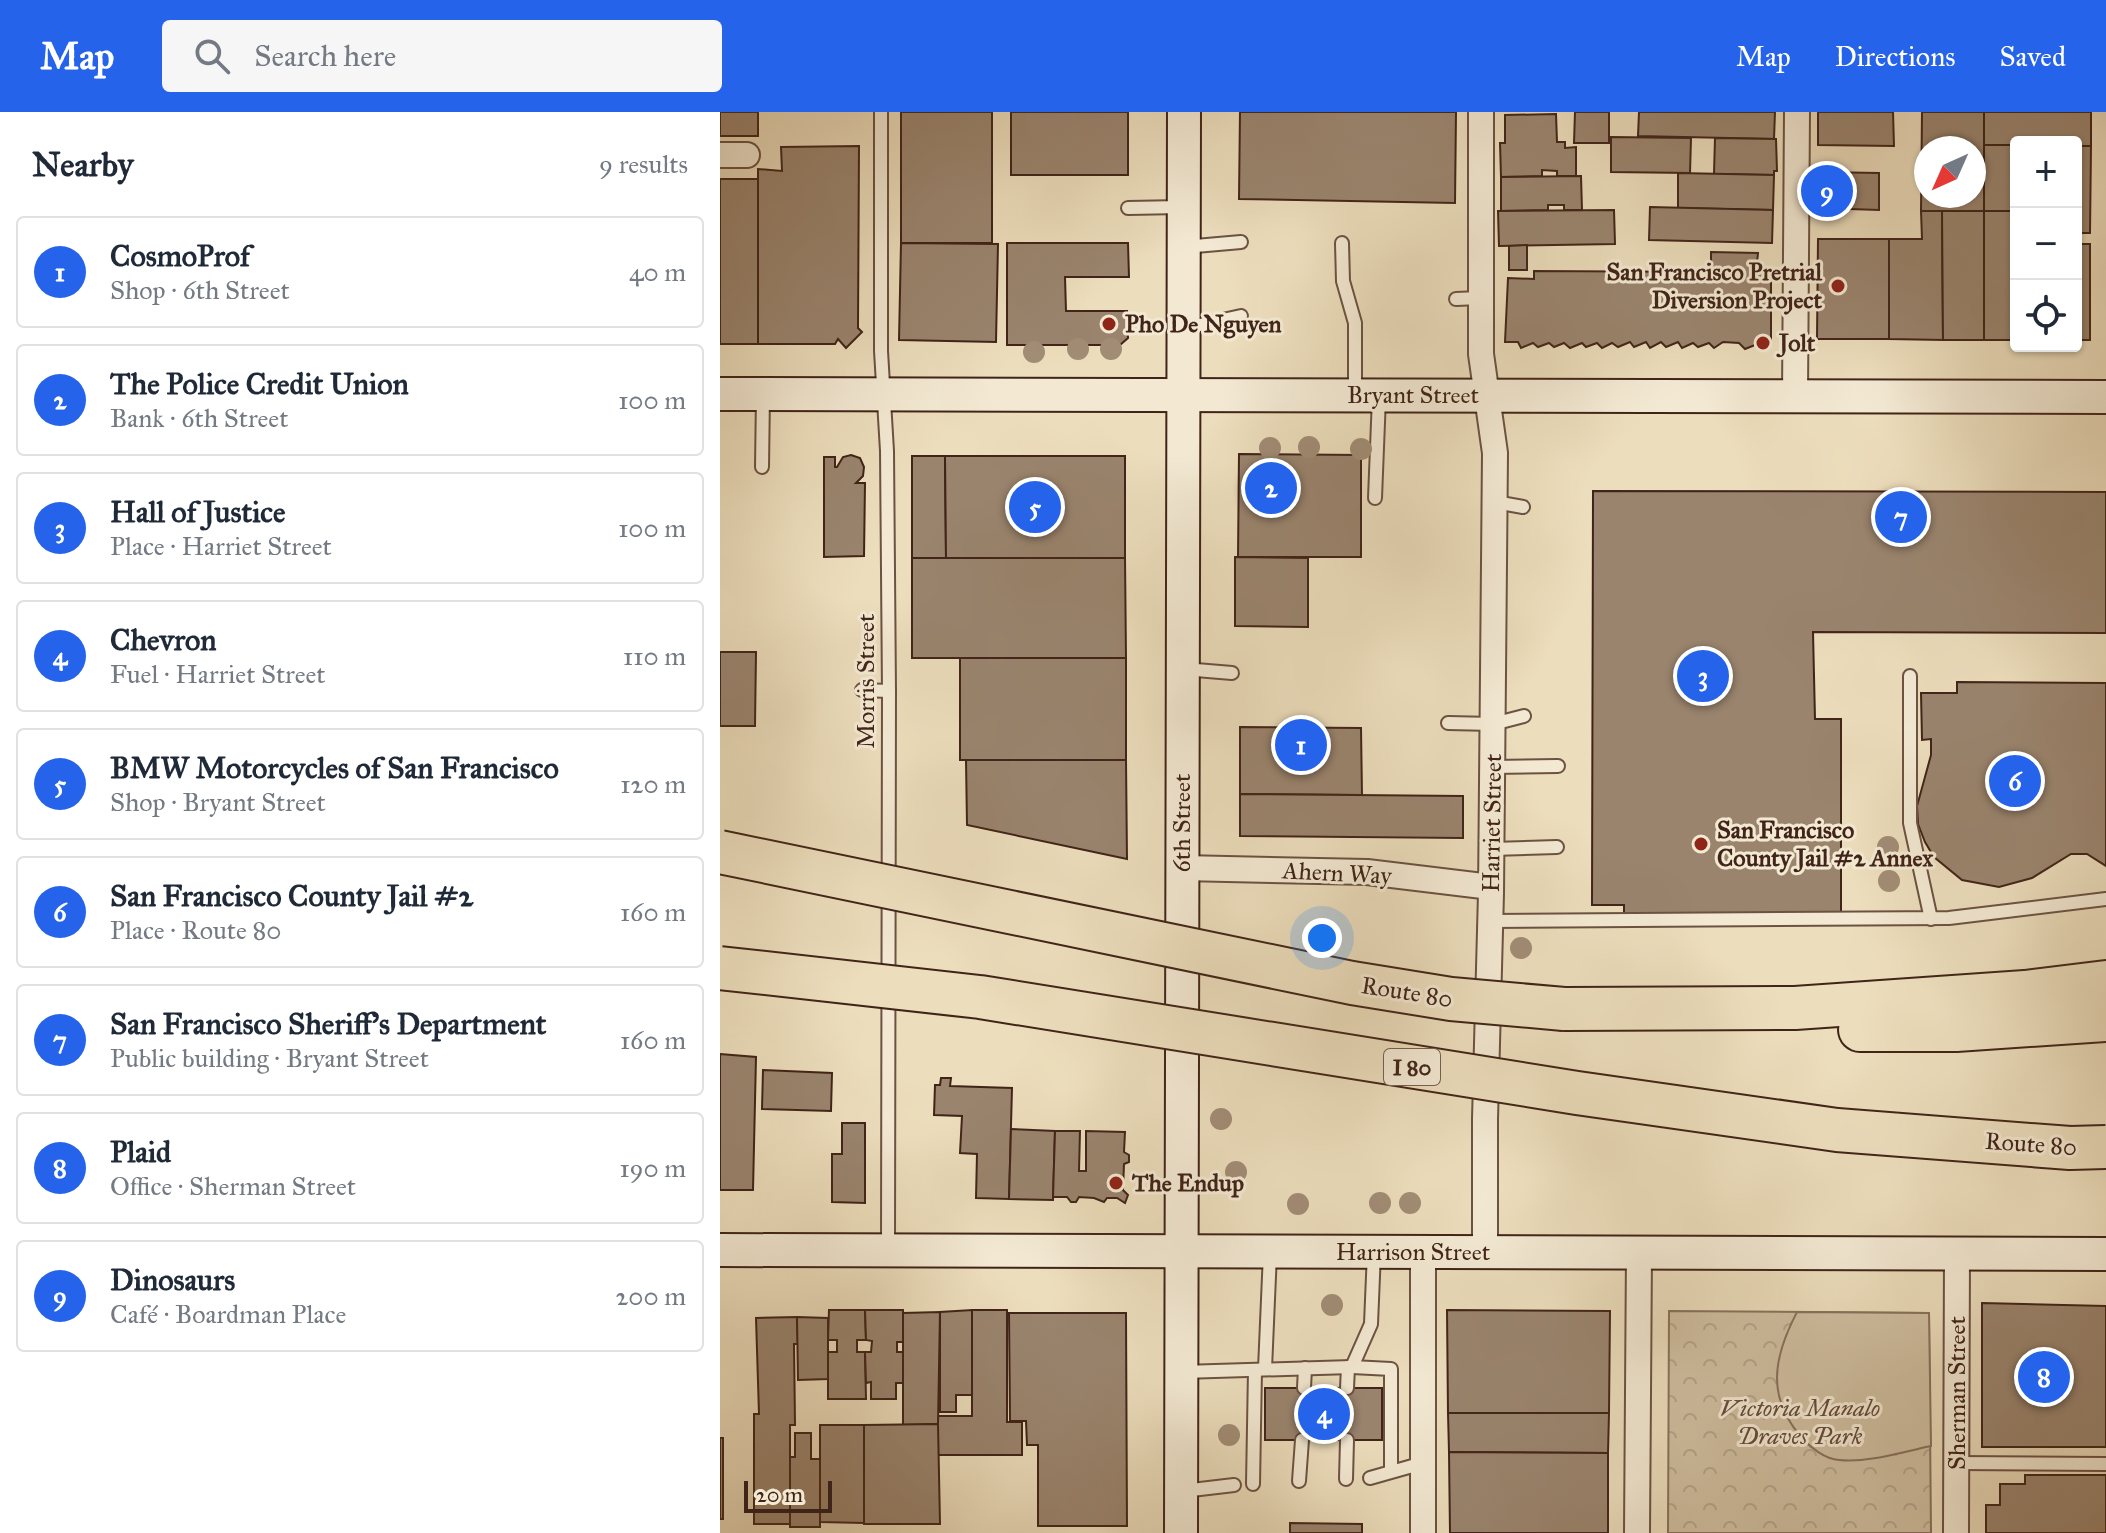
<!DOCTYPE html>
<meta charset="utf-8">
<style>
body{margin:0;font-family:"IM FELL Great Primer",serif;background:#f6f6f7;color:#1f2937}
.controls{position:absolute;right:24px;top:24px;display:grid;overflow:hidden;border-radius:8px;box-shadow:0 2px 6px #0004}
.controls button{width:72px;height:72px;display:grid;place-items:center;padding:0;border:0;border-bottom:2px solid #e0e1e3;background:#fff;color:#1f2937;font:40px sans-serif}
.compass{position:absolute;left:1194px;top:24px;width:72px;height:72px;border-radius:50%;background:#fff;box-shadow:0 2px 6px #0004;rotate:225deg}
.scale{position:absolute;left:24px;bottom:20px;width:88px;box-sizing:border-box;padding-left:8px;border:4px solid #412419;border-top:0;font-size:22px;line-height:28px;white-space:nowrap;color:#412419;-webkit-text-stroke:6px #f3e9d3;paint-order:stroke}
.you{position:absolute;left:602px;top:826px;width:28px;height:28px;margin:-20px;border:6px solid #fff;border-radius:50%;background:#1a73e8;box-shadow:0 0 0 12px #1a73e833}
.badge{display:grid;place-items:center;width:52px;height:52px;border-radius:50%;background:#2563eb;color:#fff;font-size:26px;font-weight:700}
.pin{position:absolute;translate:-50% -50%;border:4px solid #fff;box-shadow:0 2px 8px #0006}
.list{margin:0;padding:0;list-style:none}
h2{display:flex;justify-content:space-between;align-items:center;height:104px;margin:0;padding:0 32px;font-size:34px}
h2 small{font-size:26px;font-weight:400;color:#747a83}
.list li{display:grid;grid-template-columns:52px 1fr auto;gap:24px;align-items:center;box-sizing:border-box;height:112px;margin:0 16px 16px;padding:0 16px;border:2px solid #e0e1e3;border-radius:8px}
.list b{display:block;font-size:30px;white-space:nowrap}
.list p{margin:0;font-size:26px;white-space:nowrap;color:#747a83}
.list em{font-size:26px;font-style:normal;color:#747a83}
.icon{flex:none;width:44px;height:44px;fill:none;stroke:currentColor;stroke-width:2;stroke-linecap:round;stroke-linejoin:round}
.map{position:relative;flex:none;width:1386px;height:1421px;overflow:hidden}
header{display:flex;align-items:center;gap:48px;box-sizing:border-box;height:112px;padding:0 40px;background:#2563eb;color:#fff}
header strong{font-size:38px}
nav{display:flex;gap:44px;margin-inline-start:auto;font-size:28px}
.search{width:560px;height:72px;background:#f6f6f7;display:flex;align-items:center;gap:20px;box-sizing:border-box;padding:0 28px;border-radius:8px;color:#747a83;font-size:30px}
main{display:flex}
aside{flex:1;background:#fff}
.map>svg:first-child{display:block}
.forest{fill:url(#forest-crowns);stroke:#88715c;stroke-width:2}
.pitch{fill:#cfbea0;stroke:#88715c;stroke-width:2}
.building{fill:#9a846e;stroke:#412419;stroke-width:2;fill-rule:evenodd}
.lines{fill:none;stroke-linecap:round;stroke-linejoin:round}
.service-casing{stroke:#6c5242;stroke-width:16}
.minor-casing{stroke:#6c5242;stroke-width:28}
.secondary-casing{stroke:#412419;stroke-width:36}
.motorway-casing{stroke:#412419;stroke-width:46}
.service{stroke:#f3e9d3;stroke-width:12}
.minor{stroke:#f3e9d3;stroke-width:24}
.secondary{stroke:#f3e9d3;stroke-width:32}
.motorway{stroke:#ecddbc;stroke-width:42}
.motorway-bridge-casing{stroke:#412419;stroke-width:46;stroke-linecap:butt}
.motorway-bridge{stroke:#ecddbc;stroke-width:42}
.tree{fill:#a18c75}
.poi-dot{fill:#8f2418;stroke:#f3e9d3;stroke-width:3}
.labels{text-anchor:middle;stroke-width:6;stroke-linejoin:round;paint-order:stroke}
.shield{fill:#f3e9d3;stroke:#765f51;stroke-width:2}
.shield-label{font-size:22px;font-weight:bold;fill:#412419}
.poi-label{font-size:24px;font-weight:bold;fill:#412419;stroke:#f3e9d3;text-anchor:start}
.street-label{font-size:24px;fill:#412419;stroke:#f3e9d3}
.park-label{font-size:24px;font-style:italic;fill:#644a3b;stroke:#f3e9d3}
</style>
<header>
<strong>Map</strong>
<div class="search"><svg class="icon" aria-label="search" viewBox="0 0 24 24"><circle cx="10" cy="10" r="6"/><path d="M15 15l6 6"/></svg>Search here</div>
<nav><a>Map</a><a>Directions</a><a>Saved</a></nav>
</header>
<main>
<aside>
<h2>Nearby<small>9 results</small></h2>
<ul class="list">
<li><span class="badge">1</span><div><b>CosmoProf</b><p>Shop · 6th Street</p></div><em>40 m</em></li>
<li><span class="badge">2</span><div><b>The Police Credit Union</b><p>Bank · 6th Street</p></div><em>100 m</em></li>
<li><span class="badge">3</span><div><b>Hall of Justice</b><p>Place · Harriet Street</p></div><em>100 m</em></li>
<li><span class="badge">4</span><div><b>Chevron</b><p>Fuel · Harriet Street</p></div><em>110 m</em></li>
<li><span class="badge">5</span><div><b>BMW Motorcycles of San Francisco</b><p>Shop · Bryant Street</p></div><em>120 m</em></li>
<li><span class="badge">6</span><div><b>San Francisco County Jail #2</b><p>Place · Route 80</p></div><em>160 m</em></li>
<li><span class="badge">7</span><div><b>San Francisco Sheriff's Department</b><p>Public building · Bryant Street</p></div><em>160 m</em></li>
<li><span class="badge">8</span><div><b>Plaid</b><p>Office · Sherman Street</p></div><em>190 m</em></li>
<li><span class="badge">9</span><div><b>Dinosaurs</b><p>Café · Boardman Place</p></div><em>200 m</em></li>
</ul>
</aside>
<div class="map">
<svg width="1386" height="1421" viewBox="0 0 1386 1421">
<defs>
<pattern id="forest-crowns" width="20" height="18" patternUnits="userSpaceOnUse" patternTransform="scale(2)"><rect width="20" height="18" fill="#cfbea0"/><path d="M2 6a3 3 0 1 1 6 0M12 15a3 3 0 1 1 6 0" fill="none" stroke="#b3a389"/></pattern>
</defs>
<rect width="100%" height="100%" fill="#ecddbc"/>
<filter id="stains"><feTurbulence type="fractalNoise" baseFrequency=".0025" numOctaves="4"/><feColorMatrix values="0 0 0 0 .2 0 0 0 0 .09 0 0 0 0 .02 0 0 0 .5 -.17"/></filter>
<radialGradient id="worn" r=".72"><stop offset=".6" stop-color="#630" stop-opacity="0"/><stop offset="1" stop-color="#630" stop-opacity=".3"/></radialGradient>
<polygon class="forest" points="949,1199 1209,1201 1211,1421 948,1421"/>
<path class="pitch" d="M1077 1200 1209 1201 1211 1334C1182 1340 1148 1351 1119 1348 1105 1347 1091 1336 1082 1326 1046 1285 1053 1246 1077 1200Z"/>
<g class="building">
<rect x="0" y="0" width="38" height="24"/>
<rect x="181" y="0" width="91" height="131"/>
<rect x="291" y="0" width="117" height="63"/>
<polygon points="520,0 736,0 735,91 519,87"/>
<polygon points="855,0 889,0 889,31 854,31"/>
<polygon points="919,0 1055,0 1054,27 918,24"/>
<polygon points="1098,0 1173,0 1174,34 1098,33"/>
<path d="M1202 0H1264V99H1201ZM1206 36H1254V84H1206Z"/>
<polygon points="1264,0 1371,0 1371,34 1356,34 1356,30 1296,30 1296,33 1264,33"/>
<polygon points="836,2 837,30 845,30 845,36 856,35 856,64 837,64 837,59 822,58 822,64 781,65 780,31 785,31 785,3"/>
<polygon points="891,25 971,26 970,61 891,60"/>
<polygon points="995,26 1056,27 1057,59 1054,59 1054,63 994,62"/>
<rect x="1264" y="33" width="32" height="66"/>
<polygon points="139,34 138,216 142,220 126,236 118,227 115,232 38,232 38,57 62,59 61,35"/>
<polygon points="1356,34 1371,34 1370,121 1356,121"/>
<polygon points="1100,60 1159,61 1159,98 1099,96"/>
<polygon points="958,61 1054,63 1053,98 958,96"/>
<polygon points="861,64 862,98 844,98 844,93 828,93 828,98 781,99 781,65"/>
<rect x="0" y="67" width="38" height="165"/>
<polygon points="930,95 1053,98 1052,131 929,128"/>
<polygon points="894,98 895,132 779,134 778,99"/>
<polygon points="1201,99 1222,99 1223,228 1169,227 1169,127 1202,127"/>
<polygon points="1222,99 1264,99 1264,228 1223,228"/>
<polygon points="1264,99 1292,99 1293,228 1264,228"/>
<polygon points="1292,99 1296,99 1296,228 1293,228"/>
<polygon points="1098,127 1169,127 1169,227 1097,227"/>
<polygon points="181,131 278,132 276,230 179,228"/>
<polygon points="287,131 408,131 409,165 345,165 346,199 407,199 408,226 400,233 287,233"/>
<rect x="1356" y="132" width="14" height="96"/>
<polygon points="807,133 807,158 789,158 789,134"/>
<polygon points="991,140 1038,141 1036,160 1051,160 1051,233 1040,237 1035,233 1025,237 1019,231 1003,230 994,236 989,231 978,235 973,231 962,236 958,230 946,235 941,230 930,236 926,230 914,235 910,230 898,235 892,231 882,236 877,231 866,235 862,231 850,236 844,231 834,235 829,231 818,235 813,231 801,236 798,230 785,230 788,166 814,167 814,159 991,160"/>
<polygon points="519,342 641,343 641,445 518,445"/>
<polygon points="131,343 140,346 144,355 143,364 136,371 145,371 144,444 104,445 104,345 115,345 115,355 117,355 123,345"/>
<polygon points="192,344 225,344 226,446 192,446"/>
<polygon points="225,344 405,344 405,446 226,446"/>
<polygon points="873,379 1386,380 1386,521 1093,520 1095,607 1121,607 1121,801 904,803 904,793 872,793"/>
<polygon points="515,445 588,446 588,515 515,514"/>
<polygon points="192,446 405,446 406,546 192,546"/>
<polygon points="0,540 36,540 35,614 0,614"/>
<rect x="240" y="546" width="166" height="102"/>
<polygon points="1237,570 1386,571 1386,754 1367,742 1351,742 1312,766 1279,775 1242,768 1214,745 1205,730 1198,712 1197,694 1211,643 1211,627 1202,628 1201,581 1237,581"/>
<polygon points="520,615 641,616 642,683 520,682"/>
<polygon points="246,648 406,648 407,747 247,713"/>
<polygon points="520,682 743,684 743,726 520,724"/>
<polygon points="0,942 36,945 33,1078 0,1078"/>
<polygon points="43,958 112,961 111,999 42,997"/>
<polygon points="221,966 231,966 230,974 292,976 289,1087 256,1086 257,1042 240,1041 242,1004 214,1003 215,973 220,973"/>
<polygon points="122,1011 145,1011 145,1091 112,1090 112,1042 122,1042"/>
<polygon points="291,1017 335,1019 333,1088 289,1087"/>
<polygon points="335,1019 360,1019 359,1059 366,1059 366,1019 405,1020 404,1040 409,1043 409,1050 404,1052 403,1078 408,1083 405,1091 397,1086 387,1086 384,1090 374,1086 359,1085 356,1090 351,1090 347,1085 333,1085"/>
<polygon points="1262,1191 1386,1194 1386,1335 1262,1335"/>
<polygon points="109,1198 145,1198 146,1228 137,1228 137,1240 145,1240 146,1287 108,1287 108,1240 117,1240 117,1228 108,1228"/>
<polygon points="145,1198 183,1198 183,1230 177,1230 177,1240 183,1240 183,1271 176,1271 176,1287 151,1287 151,1270 146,1271 145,1240 151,1240 152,1229 146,1228"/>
<polygon points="252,1198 287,1198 287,1310 302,1310 302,1343 218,1343 218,1304 252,1304"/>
<polygon points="252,1198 252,1283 236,1283 236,1300 220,1300 220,1200"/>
<polygon points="727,1198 890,1199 889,1301 728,1301"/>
<polygon points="220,1200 218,1312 183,1313 183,1201"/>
<polygon points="289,1201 406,1201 407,1414 318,1414 318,1333 307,1333 306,1309 290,1309"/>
<polygon points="77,1205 78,1232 74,1232 75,1313 70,1313 70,1412 34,1412 34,1302 39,1302 36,1206"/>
<polygon points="77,1205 108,1206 108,1267 78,1268"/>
<rect x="545" y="1276" width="117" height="52"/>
<polygon points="728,1301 889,1301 888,1341 729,1340"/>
<polygon points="218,1312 220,1412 144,1412 144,1313"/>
<polygon points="100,1313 144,1313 144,1411 100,1410"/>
<polygon points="75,1321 91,1321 91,1347 100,1347 100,1415 70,1415 70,1345 75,1345"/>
<rect x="0" y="1326" width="3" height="81"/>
<polygon points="729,1340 888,1341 888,1421 730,1421"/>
<polygon points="1305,1363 1386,1363 1386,1421 1266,1421 1266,1393 1280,1393 1280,1372 1305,1372"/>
<polygon points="570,1411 642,1412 642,1421 570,1421"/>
</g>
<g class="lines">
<defs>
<g id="service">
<polyline points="161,0 161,239 167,339 169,579 168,1136"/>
<polyline points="408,96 461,95"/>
<polyline points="622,131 623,169 635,211 635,282"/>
<polyline points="464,135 521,130"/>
<polyline points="736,187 760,186"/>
<polyline points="466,216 521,204"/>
<polyline points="42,355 43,282"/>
<polyline points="655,386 659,285"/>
<polyline points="775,390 803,395"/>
<polyline points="464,557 512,561"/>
<polyline points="1190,564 1190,711 1211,807"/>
<polyline points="142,578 169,579"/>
<polyline points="728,611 773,612 804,604"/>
<polyline points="772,655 838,654"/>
<polyline points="772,737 837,735"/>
<polyline points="770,809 1229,806 1386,787"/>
<polyline points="632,1255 671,1257 671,1358"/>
<polyline points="545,1257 550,1141"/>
<polyline points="462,1260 632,1255 651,1212 654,1140"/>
<polyline points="584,1276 585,1256"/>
<polyline points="627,1276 628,1255"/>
<polyline points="1236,1351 1386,1352"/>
<polyline points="650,1366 703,1351"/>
<polyline points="626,1367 627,1328"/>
<polyline points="579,1369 582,1328"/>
<polyline points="533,1372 535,1258"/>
<polyline points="463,1379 514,1373"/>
</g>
<g id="minor">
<polyline points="761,0 761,242 775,341 771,781 765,1007 765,1140"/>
<polyline points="0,43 27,43"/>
<polyline points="1075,284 1077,0"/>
<polyline points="462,756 647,760 771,775"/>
<polyline points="703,1421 703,1140"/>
<polyline points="917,1421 919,1140"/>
<polyline points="1236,1421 1237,1141"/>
</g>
<g id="secondary">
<polyline points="0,282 1386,285"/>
<polyline points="0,1138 1386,1142"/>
<polyline points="461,1421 464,0"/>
</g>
<g id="motorway">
<polyline points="844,897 1075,896 1305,880 1386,870"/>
<polyline points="1140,918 1236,918 1386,908"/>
</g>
</defs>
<use href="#service" class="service-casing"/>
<use href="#minor" class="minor-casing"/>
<use href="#secondary" class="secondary-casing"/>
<use href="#motorway" class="motorway-casing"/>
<use href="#service" class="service"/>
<use href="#minor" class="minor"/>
<use href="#secondary" class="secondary"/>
<use href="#motorway" class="motorway"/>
<defs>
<g id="motorway-bridge">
<polyline points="0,740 632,871 731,887 844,897"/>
<polyline points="0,856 260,885 857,981 1117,1018 1350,1036 1386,1035"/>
</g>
</defs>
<use href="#motorway-bridge" class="motorway-bridge-casing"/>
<use href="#motorway-bridge" class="motorway-bridge"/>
</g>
<g class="tree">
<circle cx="358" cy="237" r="11"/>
<circle cx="391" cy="237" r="11"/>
<circle cx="314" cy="240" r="11"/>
<circle cx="589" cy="335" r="11"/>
<circle cx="550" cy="336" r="11"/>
<circle cx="641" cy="337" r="11"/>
<circle cx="1168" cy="735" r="11"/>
<circle cx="1169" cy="769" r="11"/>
<circle cx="801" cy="836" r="11"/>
<circle cx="501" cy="1007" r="11"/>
<circle cx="516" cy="1060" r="11"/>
<circle cx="660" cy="1091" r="11"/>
<circle cx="690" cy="1091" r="11"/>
<circle cx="578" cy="1092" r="11"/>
<circle cx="612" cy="1193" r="11"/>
<circle cx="509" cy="1323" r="11"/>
</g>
<g class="poi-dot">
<circle cx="1118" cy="174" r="8"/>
<circle cx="389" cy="212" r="8"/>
<circle cx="1043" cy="231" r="8"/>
<circle cx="981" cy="732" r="8"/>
<circle cx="396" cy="1071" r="8"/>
</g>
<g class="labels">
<rect class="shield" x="664" y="937" width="56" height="36" rx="6"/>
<g class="shield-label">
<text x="692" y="963">I 80</text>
</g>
<g class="poi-label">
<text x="1102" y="168" text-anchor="end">San Francisco Pretrial<tspan x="1102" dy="28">Diversion Project</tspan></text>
<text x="405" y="220">Pho De Nguyen</text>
<text x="1059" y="239">Jolt</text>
<text x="997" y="726">San Francisco<tspan x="997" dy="28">County Jail #2 Annex</tspan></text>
<text x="412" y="1079">The Endup</text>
</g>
<g class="street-label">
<text x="693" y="291">Bryant Street</text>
<text transform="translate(146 569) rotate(-90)" y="8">Morris Street</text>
<text transform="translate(462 711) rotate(-90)" y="8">6th Street</text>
<text transform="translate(772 711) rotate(-89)" y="8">Harriet Street</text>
<text transform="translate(617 761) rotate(3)" y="8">Ahern Way</text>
<text transform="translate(687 880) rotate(9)" y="8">Route 80</text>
<text transform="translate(1311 1032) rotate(4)" y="8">Route 80</text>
<text x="693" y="1148">Harrison Street</text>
<text transform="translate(1237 1281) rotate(-90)" y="8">Sherman Street</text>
</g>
<g class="park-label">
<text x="1080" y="1304">Victoria Manalo<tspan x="1080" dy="28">Draves Park</tspan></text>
</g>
</g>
<rect width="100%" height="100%" filter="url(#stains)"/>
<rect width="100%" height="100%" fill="url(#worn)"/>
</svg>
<div class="controls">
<button>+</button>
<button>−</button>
<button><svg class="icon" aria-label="locate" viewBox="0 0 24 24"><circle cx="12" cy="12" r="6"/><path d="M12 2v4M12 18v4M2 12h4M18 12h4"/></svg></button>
</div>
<svg class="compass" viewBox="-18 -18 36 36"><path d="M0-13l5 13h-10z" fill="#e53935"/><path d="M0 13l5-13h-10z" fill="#747a83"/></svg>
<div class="scale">20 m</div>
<div class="you"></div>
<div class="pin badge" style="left:581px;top:633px">1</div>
<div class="pin badge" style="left:551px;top:376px">2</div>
<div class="pin badge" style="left:983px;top:564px">3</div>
<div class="pin badge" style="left:604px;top:1302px">4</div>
<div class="pin badge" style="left:315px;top:395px">5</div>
<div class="pin badge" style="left:1295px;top:669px">6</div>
<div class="pin badge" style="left:1181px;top:405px">7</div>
<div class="pin badge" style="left:1324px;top:1265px">8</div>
<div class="pin badge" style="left:1107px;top:79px">9</div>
</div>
</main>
